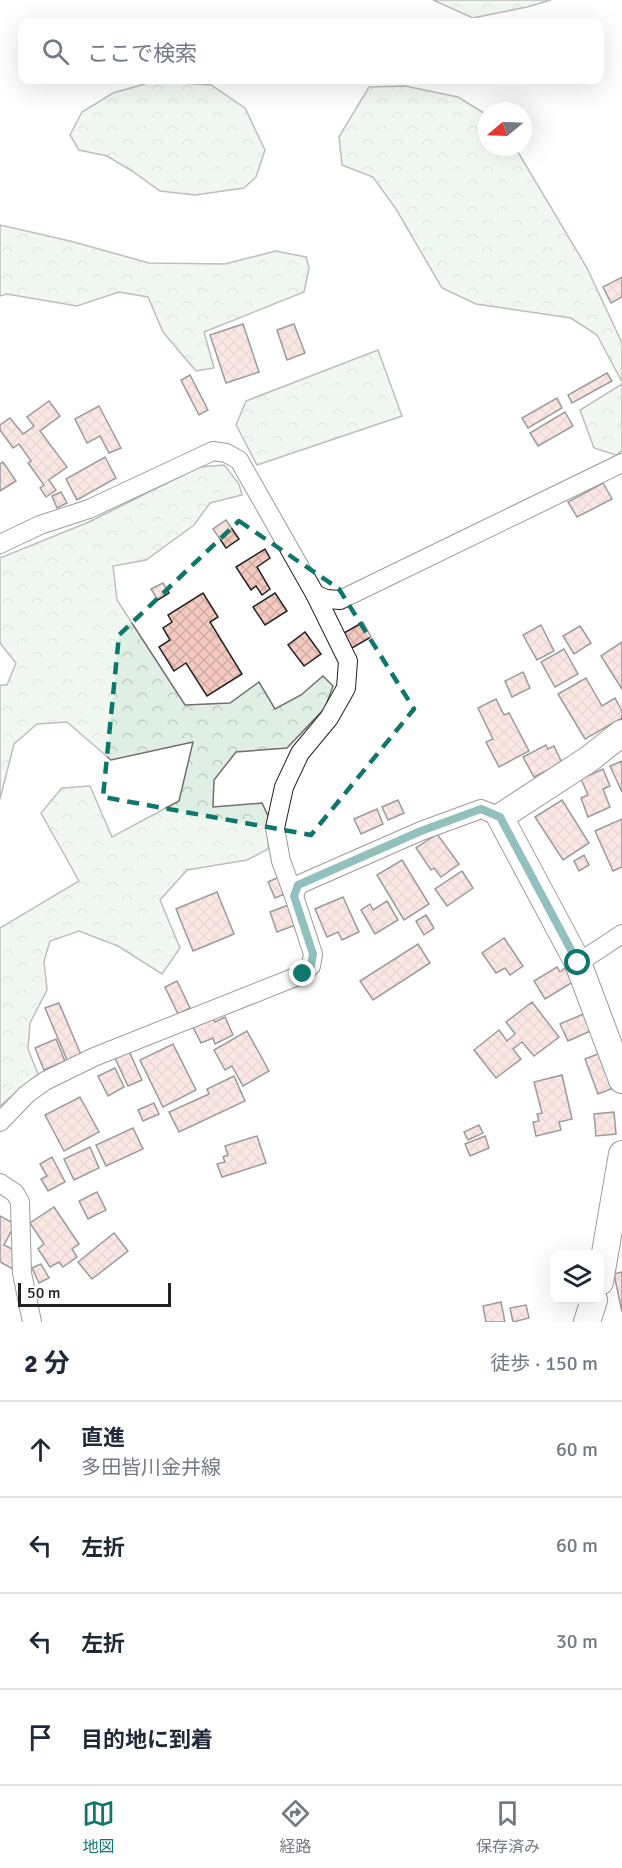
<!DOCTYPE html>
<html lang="ja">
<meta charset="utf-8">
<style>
body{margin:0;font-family:Signika,"Noto Sans JP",sans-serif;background:#f2f2f3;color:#1f2937}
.controls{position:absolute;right:18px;bottom:18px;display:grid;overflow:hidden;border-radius:12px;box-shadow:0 6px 24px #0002}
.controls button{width:54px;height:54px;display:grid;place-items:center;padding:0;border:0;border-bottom:2px solid #e0e1e3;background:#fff;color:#1f2937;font:30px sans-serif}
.compass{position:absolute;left:478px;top:102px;width:54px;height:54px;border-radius:50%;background:#fff;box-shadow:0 6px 24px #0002;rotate:251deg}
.scale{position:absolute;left:18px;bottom:15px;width:153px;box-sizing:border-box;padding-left:6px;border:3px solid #222;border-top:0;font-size:16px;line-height:21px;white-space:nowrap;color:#222;-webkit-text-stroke:4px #fff;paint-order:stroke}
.stop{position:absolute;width:18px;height:18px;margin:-14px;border:4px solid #0f766e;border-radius:50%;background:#fff}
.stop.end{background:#0f766e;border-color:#fff;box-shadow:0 2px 6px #0008}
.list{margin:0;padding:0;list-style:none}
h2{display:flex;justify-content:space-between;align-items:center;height:78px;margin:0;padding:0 24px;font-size:26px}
h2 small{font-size:20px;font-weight:400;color:#747a83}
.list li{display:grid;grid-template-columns:39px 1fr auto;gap:18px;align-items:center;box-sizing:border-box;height:96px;padding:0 24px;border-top:2px solid #e0e1e3}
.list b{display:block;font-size:22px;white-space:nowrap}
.list p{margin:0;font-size:20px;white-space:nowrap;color:#747a83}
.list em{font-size:20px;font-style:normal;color:#747a83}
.icon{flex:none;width:33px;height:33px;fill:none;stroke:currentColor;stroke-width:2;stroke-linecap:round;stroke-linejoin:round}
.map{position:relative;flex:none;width:622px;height:1322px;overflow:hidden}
.search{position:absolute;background:#fff;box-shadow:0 6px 24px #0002;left:18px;right:18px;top:18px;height:66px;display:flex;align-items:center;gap:15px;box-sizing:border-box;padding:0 21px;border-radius:12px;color:#747a83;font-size:22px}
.sheet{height:462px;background:#fff}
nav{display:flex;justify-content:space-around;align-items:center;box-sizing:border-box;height:84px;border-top:2px solid #e0e1e3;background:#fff;font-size:16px;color:#747a83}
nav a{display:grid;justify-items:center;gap:3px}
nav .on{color:#0f766e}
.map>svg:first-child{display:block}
.forest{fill:url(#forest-crowns);stroke:#6f6f6f;stroke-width:1.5}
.building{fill:url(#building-cross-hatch);stroke:#222;stroke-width:1.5}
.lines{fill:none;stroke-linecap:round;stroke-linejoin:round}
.minor-casing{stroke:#222;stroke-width:20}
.secondary-casing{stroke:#222;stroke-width:28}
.minor{stroke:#fff;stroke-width:18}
.secondary{stroke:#fff;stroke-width:26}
.route{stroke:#0f766e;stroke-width:8}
.marked{fill:none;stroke:#0f766e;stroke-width:4.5;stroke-dasharray:12 8;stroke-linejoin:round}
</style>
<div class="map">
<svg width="622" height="1322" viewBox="0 0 622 1322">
<defs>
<pattern id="forest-crowns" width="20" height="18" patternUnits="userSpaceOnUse" patternTransform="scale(1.5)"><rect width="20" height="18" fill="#e0efe3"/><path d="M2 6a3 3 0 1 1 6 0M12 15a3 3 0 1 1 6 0" fill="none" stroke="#c0cdc2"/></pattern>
<pattern id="building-cross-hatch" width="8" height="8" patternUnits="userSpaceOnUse" patternTransform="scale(1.5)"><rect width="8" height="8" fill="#f3c9c0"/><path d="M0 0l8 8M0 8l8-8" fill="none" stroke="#d0aca5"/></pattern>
</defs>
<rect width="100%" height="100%" fill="#fff"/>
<g class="forest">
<polygon points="433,0 551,0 527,7 473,18"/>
<polygon points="155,81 211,85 245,108 265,150 256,177 244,188 195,195 160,191 132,171 107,156 79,150 70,135 82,112 113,93"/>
<polygon points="405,86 458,97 487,115 487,147 515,147 587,268 622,343 622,382 597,335 571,318 476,304 442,288 396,209 373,177 342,165 339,137 369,87"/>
<polygon points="0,225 70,241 149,263 225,264 276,251 306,257 309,268 304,292 204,332 214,368 196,371 163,332 148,297 119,292 77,306 7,294 0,296"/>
<polygon points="378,350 402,416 257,465 236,425 246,401"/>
<polygon points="622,384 622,451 616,455 594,448 580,410"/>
<polygon points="224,465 239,484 242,495 210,503 194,525 146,560 113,566 117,600 185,705 230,703 259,682 275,709 301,695 323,676 333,686 325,708 287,748 236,752 214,780 213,807 262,803 270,820 268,849 247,860 187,870 160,900 180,948 162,974 118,946 79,931 50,941 44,961 47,990 30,1023 28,1049 38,1074 0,1106 0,928 79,881 41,813 62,788 90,786 112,837 179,801 193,742 111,760 67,722 37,724 14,744 0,799 0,685 7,685 16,663 0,643 0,558 89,522 199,467"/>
</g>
<g class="building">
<polygon points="622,277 622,297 611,303 603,287"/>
<polygon points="243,324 259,372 226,383 210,335"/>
<polygon points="294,324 305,353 287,360 277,330"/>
<polygon points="607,373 612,381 572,403 568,395"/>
<polygon points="190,375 208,410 199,415 181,380"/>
<polygon points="557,398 562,408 528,428 522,418"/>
<polygon points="49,401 60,416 40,431 67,467 49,480 56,490 46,497 40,488 44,485 28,463 31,461 19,444 13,448 0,430 0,425 10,418 23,434 34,426 27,417"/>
<polygon points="99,406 121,448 109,453 100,436 87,443 75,419"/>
<polygon points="565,412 573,426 538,446 530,433"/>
<polygon points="105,457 116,478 77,500 66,479"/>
<polygon points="3,462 16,481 0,491 0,464"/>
<polygon points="603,483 612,499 577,517 568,502"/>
<polygon points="61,492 67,503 57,508 52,496"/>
<polygon points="226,520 239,539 226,548 213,529"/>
<polygon points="265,549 270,558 257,567 270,589 262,595 256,586 251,590 236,567"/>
<polygon points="163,583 169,593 158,600 151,589"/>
<polygon points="203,593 218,617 210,622 242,674 207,696 186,663 174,671 159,647 170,640 163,628 172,622 168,615"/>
<polygon points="275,593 287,611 265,625 253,607"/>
<polygon points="363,622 371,637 352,648 344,633"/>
<polygon points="541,625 554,651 537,660 523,635"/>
<polygon points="580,626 591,643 574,654 563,636"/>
<polygon points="305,632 321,654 304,666 288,645"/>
<polygon points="622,642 622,689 601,656"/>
<polygon points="564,649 578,674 555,687 541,662"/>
<polygon points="523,672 530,688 512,697 505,681"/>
<polygon points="586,678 602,706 615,698 622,711 622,718 585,739 558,694"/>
<polygon points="496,699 504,715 509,713 529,751 499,767 486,742 493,739 478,708"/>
<polygon points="546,745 548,749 554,746 562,763 534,777 523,757"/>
<polygon points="622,761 622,792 610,766"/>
<polygon points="603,769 610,786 603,789 610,807 588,817 581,798 588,795 581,779"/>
<polygon points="398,800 404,813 388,820 382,807"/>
<polygon points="562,800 589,843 563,860 535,817"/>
<polygon points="377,809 383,824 361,834 354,819"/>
<polygon points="622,819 622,867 613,871 595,831"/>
<polygon points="437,834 459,864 441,877 434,868 431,870 416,848"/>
<polygon points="584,855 589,865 579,871 574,861"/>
<polygon points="402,860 429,904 404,920 377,875"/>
<polygon points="462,871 473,888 447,906 435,889"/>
<polygon points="279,877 287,893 275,898 268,882"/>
<polygon points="217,892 234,934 193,951 176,909"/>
<polygon points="343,897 359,932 342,940 338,932 327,937 315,909"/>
<polygon points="387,901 398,920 375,934 361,910 370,904 373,910"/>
<polygon points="291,904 298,924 277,932 270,912"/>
<polygon points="426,915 434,928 424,935 416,921"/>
<polygon points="504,938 523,966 510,975 505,968 496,973 482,953"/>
<polygon points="418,944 430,963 373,1000 360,981"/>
<polygon points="557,967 560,972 565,968 573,982 545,999 534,981"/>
<polygon points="177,981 190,1008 178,1014 165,987"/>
<polygon points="532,1002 559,1037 534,1056 522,1042 513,1049 521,1059 496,1078 474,1050 499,1030 507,1041 515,1034 506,1022"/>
<polygon points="59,1003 82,1057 68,1062 45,1008"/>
<polygon points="588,1012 595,1029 568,1041 560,1024"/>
<polygon points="225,1017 233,1035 215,1044 213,1038 201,1043 193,1027 213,1018 215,1022"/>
<polygon points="247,1031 269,1071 243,1086 232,1066 225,1070 214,1050"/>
<polygon points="56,1039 65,1061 44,1070 35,1048"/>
<polygon points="173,1044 196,1090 163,1107 140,1060"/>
<polygon points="129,1051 142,1080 128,1086 115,1058"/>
<polygon points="603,1052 616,1087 598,1094 585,1059"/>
<polygon points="115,1068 124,1087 108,1096 98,1076"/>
<polygon points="562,1075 572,1119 559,1122 561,1130 536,1136 533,1122 539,1121 537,1114 542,1113 534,1082"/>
<polygon points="234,1076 245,1101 179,1132 169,1112 209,1094 207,1089"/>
<polygon points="80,1097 99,1132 64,1151 45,1115"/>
<polygon points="154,1103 159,1114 143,1121 138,1110"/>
<polygon points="614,1112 616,1134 596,1136 594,1114"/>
<polygon points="479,1125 483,1133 468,1140 464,1132"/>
<polygon points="133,1128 143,1149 106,1166 96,1145"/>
<polygon points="257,1136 266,1163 222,1177 217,1164 225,1162 223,1157 228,1155 225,1146"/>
<polygon points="485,1136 489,1148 470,1156 465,1144"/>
<polygon points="90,1147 99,1168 74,1180 64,1159"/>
<polygon points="52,1157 65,1182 48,1191 41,1179 47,1176 40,1164"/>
<polygon points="97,1192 106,1210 88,1219 79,1201"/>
<polygon points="54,1207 79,1244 72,1249 77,1257 63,1267 59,1262 50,1267 38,1249 44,1244 30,1223"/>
<polygon points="0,1216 15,1224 4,1245 14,1250 13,1269 0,1262"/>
<polygon points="114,1233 128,1251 92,1279 78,1262"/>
<polygon points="41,1264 49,1278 39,1283 32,1268"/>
<polygon points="622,1272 622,1312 614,1274"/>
<polygon points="501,1302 505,1322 486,1322 483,1306"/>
<polygon points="526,1305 529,1318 513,1322 510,1308"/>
</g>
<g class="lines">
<defs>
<g id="minor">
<polyline points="0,544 40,525 89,509 213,451 226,453 239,460 315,594 326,599 340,600 622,463"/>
<polyline points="294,896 281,861 275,828 284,787 300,753 329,718 346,688 348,661 315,594"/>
<polyline points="578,963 622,934"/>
<polyline points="0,1122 27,1094 45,1081 94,1057 303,974 311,966 313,954 294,896 298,885 421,831 481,809 500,817"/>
<polyline points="0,1183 15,1193 20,1202 22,1273 32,1322"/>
</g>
<g id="secondary">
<polyline points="622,733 589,759 500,817 578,963 622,1080"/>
<polyline points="600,1282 622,1154"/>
<polyline points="587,1322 594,1300"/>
</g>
</defs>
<use href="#minor" class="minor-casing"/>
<use href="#secondary" class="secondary-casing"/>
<use href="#minor" class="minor"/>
<use href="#secondary" class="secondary"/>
</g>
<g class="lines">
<polyline class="route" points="303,974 311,966 313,954 294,896 298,885 421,831 481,809 500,817 578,963"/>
</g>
<path d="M0 0H622V1322H0ZM239 521 339 589 414 709 311 835 103 797 119 635Z" fill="#fff" fill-opacity=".55" fill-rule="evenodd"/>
<path class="marked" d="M239 521 339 589 414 709 311 835 103 797 119 635Z"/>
</svg>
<div class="controls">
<button><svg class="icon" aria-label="layers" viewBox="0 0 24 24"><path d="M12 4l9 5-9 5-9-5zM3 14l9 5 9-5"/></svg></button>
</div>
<svg class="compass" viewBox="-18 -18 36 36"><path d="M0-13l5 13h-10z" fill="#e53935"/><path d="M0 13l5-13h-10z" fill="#747a83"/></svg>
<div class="scale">50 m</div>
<div class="stop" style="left:578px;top:963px"></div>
<div class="stop end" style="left:303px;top:974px"></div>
<div class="search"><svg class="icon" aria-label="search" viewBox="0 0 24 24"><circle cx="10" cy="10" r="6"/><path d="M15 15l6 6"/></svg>ここで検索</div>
</div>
<section class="sheet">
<h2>2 分<small>徒歩 · 150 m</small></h2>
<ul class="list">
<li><svg class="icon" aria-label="ahead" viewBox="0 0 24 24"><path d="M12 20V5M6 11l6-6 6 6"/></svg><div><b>直進</b><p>多田皆川金井線</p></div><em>60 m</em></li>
<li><svg class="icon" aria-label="left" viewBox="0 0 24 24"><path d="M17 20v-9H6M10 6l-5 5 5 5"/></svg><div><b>左折</b></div><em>60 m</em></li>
<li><svg class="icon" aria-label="left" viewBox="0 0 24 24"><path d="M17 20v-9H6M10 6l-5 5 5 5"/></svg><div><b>左折</b></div><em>30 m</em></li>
<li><svg class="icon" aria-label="arrive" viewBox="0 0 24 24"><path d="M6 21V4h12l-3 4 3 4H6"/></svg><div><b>目的地に到着</b></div></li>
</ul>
</section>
<nav>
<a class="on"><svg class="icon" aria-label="map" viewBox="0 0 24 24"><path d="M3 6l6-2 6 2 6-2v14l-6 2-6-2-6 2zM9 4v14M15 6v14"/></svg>地図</a>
<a><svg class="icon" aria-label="directions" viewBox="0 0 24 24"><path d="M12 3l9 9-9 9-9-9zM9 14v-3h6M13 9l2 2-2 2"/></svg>経路</a>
<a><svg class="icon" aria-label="saved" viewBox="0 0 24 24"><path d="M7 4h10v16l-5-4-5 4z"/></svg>保存済み</a>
</nav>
